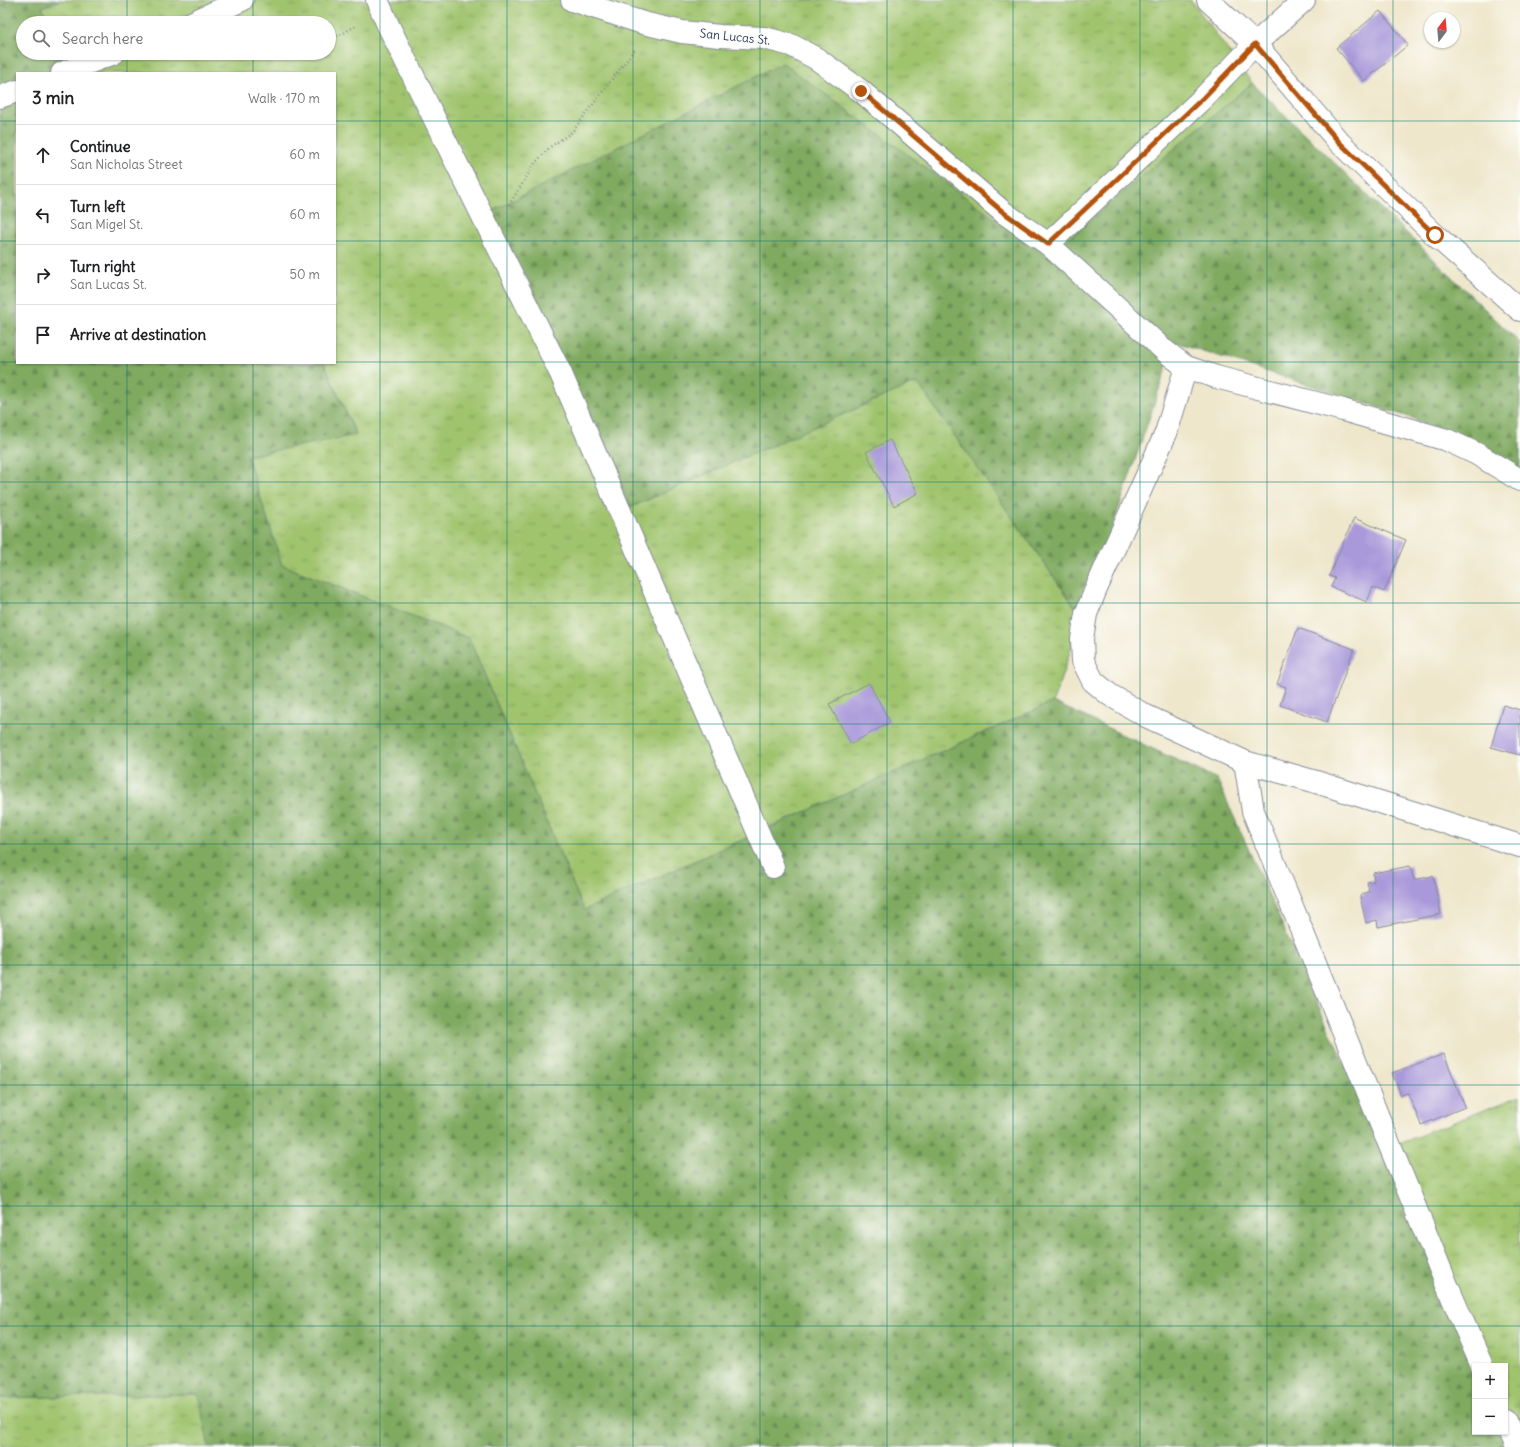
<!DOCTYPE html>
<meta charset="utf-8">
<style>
body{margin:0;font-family:Delius,sans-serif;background:#f2f2f2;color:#202124}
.controls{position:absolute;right:12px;bottom:12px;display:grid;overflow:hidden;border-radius:0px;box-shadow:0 1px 3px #0004}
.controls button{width:36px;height:36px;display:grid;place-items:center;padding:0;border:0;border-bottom:1px solid #e0e0e0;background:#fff;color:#202124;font:20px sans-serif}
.compass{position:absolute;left:1424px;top:12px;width:36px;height:36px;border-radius:50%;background:#fff;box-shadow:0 1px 3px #0004;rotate:16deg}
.stop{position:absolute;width:12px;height:12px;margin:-9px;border:3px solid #b45309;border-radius:50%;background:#fff}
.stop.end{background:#b45309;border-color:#fff;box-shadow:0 1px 4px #0008}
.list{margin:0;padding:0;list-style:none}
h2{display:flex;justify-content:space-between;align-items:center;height:52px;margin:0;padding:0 16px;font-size:17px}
h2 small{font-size:13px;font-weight:400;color:#757577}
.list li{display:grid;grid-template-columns:26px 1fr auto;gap:12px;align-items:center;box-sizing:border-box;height:60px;padding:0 16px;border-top:1px solid #e0e0e0}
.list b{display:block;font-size:15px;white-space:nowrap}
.list p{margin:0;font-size:13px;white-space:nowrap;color:#757577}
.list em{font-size:13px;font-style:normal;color:#757577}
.icon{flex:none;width:22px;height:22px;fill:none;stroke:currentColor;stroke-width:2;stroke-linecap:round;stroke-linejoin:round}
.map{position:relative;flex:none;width:1520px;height:1447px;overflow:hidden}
.search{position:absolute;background:#fff;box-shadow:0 1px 3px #0004;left:16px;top:16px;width:320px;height:44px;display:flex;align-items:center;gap:10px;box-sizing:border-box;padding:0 14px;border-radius:22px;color:#757577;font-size:15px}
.panel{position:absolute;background:#fff;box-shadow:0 1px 3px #0004;left:16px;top:72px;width:320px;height:292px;border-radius:0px}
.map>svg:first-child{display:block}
.grass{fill:url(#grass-tufts);stroke:#5e7a66}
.forest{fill:url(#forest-firs);stroke:#4e6c60}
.building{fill:#a999da}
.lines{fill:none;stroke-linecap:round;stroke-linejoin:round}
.minor-casing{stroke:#858b95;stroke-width:24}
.path{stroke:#858b95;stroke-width:2.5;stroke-dasharray:1 3;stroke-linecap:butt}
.minor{stroke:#fff;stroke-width:22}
.route{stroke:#b45309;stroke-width:5}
.grid{fill:none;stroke:#0f766e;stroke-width:1;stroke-opacity:0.55}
.labels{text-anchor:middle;stroke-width:3;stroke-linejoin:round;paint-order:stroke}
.street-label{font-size:12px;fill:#1b2f5e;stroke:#fdfcf7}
</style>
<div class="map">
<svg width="1520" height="1447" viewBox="0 0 1520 1447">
<defs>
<pattern id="grass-tufts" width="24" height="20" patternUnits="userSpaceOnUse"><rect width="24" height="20" fill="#a0c46e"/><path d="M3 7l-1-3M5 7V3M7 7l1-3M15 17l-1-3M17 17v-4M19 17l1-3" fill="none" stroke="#82a05e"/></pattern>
<pattern id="forest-firs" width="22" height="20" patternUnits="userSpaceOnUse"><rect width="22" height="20" fill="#80aa61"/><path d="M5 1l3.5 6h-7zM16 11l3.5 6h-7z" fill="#688b53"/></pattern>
</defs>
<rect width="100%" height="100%" fill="#fdfcf7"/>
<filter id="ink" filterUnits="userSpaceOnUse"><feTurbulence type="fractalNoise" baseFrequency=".025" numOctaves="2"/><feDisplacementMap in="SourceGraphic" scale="8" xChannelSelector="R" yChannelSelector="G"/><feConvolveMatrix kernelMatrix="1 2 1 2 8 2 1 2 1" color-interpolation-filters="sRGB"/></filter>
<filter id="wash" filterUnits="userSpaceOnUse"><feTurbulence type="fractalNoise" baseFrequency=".012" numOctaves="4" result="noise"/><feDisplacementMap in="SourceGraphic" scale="16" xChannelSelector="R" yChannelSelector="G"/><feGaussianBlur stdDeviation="0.9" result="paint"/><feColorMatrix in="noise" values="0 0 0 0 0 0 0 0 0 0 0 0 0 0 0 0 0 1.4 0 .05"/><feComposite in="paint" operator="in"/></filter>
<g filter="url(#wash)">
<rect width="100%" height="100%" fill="#efe7cc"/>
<g class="grass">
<polygon points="60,0 1191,0 1252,83 1047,257 631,507 917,382 1082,617 1053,702 584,910 469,638 282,565 247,455 356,434 324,363 335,363 335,73 72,73 63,53 329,53 329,23 49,23 42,7"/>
<polygon points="1520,1096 1520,1447 1505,1432 1505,1366 1475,1366 1383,1150"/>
<polygon points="198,1394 209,1447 0,1447 0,1398"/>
</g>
<g class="forest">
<polygon points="0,0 60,0 42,7 49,23 23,23 23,53 63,53 72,73 17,73 17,363 324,363 356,435 247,456 282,565 469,638 584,910 1053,702 1217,779 1383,1150 1475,1367 1475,1432 1502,1432 1509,1447 209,1447 198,1394 0,1398"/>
<polygon points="783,63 1047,257 1252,83 1520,343 1520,472 1415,419 1175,342 1082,617 917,382 631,507 482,216"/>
</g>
<g id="blocks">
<g class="building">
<polygon points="1380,11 1408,45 1364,81 1336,48"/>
<polygon points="890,440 918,493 894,506 866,452"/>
<polygon points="1354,518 1406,540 1384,592 1373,587 1367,602 1331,587 1335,578 1329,576"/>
<polygon points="1298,628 1354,649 1327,722 1280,705 1286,687 1277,684"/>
<polygon points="869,683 890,722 851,744 829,704"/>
<polygon points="1503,705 1520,710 1520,755 1491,747"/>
<polygon points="1410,866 1414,880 1433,876 1441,914 1378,927 1377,920 1366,923 1360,896 1369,891 1367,882 1374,881 1373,873"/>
<polygon points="1444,1054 1465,1107 1421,1125 1408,1093 1401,1095 1392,1073"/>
</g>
</g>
</g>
<g filter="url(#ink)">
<use href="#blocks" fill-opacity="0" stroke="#858b95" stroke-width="1"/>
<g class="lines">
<defs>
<g id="minor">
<polyline points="377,0 388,25 561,374 773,867"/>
<polyline points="572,0 643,23 682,32 720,36 764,38 791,45 817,59 861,91 1003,212 1048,244 1165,351 1186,367 1216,377 1343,410 1447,440 1477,454 1520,480"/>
<polyline points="1208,0 1255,44 1339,142 1435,235 1520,310"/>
<polyline points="191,23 242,0"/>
<polyline points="62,73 114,53"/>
<polyline points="0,97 17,91"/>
<polyline points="1048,244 1203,98 1255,44 1304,0"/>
<polyline points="1186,367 1166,433 1096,589 1086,614 1082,639 1083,661 1093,681 1110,695 1146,716 1245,762 1313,781 1520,846"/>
<polyline points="1245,762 1253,811 1446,1283 1482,1366"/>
<polyline points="1505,1420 1517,1447"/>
</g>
</defs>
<use href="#minor" class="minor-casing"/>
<g class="path">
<polyline points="329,38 342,34 357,25"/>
<polyline points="509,205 535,163 550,147 572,132 635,49"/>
</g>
<use href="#minor" class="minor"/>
</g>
</g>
<g class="lines" filter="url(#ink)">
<polyline class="route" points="861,91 1003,212 1048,244 1203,98 1255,44 1339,142 1435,235"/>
</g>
<path class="grid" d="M127 0V23M253 0V23M380 0V1447M507 0V1447M633 0V1447M760 0V1447M887 0V1447M1013 0V1447M1140 0V1447M1267 0V1447M1393 0V1447M127 53V73M253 53V73M0 121H17M335 121H1520M0 241H17M335 241H1520M0 362H17M335 362H1520M127 363V1447M253 363V1447M0 482H1520M0 603H1520M0 724H1520M0 844H1520M0 965H1520M0 1085H1520M0 1206H1520M0 1326H1520"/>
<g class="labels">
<g class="street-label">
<text transform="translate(735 37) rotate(6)" y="4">San Lucas St.</text>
</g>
</g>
</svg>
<div class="controls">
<button>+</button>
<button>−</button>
</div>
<svg class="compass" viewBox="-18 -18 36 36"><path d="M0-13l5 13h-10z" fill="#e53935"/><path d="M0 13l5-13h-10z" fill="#757577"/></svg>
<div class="stop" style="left:1435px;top:235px"></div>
<div class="stop end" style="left:861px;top:91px"></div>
<div class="search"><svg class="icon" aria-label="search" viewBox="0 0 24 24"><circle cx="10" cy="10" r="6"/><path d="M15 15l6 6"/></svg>Search here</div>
<section class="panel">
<h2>3 min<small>Walk · 170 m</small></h2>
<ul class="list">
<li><svg class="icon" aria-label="ahead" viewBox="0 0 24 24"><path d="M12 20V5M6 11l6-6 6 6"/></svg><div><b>Continue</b><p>San Nicholas Street</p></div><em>60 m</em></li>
<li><svg class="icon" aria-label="left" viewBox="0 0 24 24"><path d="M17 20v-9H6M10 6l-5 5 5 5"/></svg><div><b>Turn left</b><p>San Migel St.</p></div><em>60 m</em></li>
<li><svg class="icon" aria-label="right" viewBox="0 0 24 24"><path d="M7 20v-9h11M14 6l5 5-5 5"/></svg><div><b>Turn right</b><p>San Lucas St.</p></div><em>50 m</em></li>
<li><svg class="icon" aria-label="arrive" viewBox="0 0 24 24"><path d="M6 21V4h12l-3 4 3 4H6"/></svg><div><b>Arrive at destination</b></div></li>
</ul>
</section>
</div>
